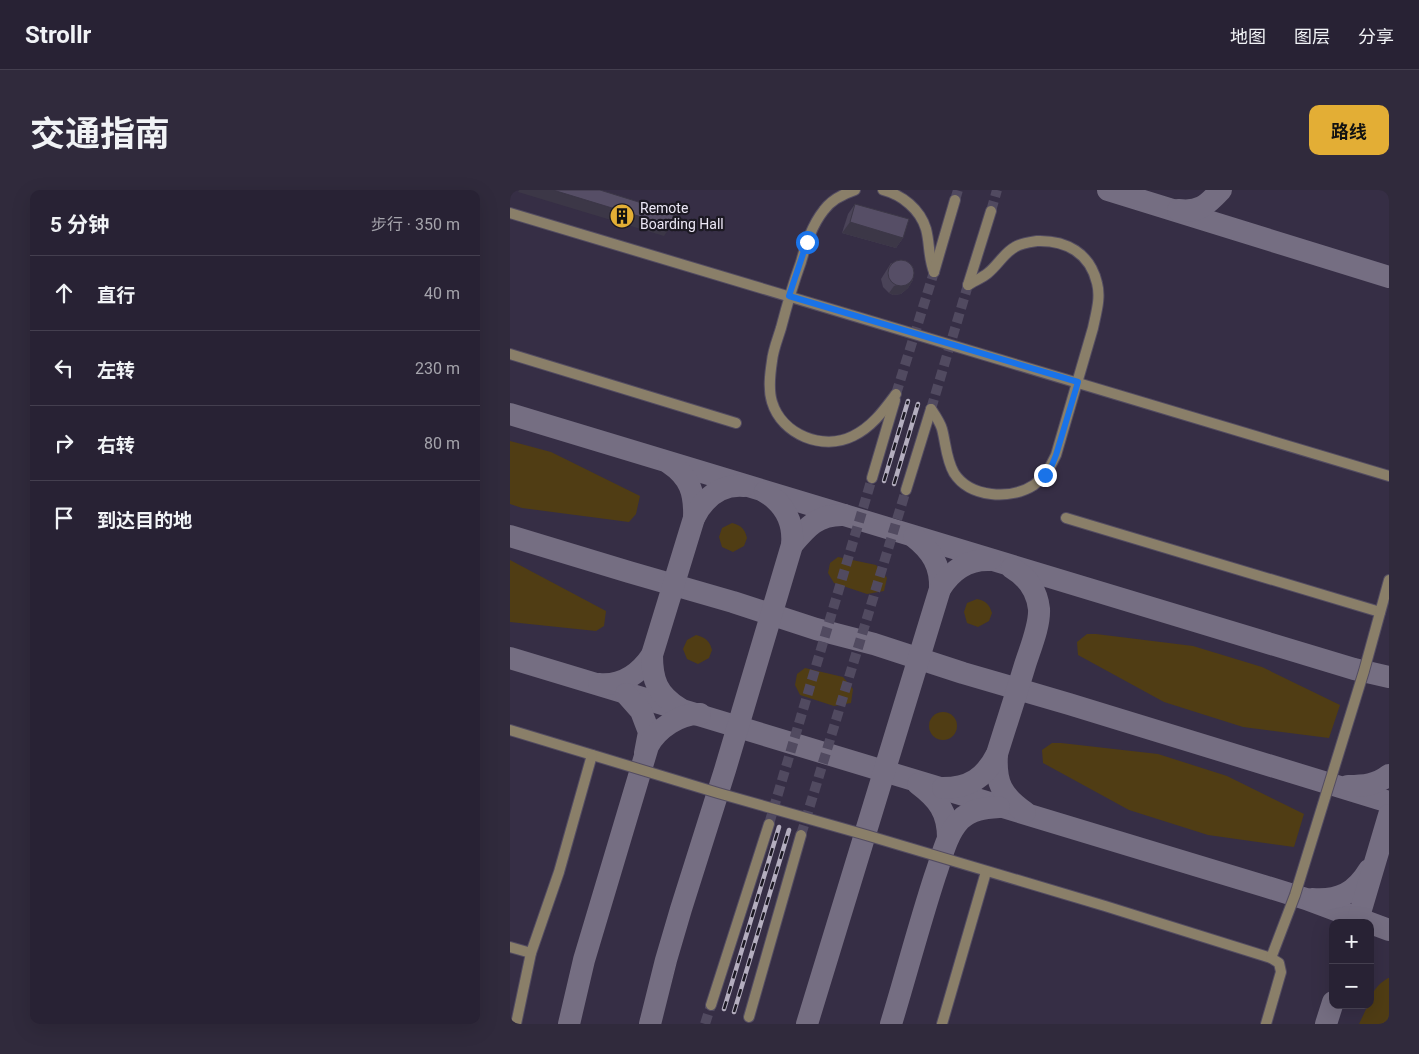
<!DOCTYPE html>
<html lang="zh">
<meta charset="utf-8">
<style>
body{margin:0;font-family:Roboto,"Noto Sans SC",sans-serif;background:#302a3c;color:#f1f3f6}
.controls{position:absolute;right:15px;bottom:15px;display:grid;overflow:hidden;border-radius:10px;box-shadow:0 5px 20px #0002}
.controls button{width:45px;height:45px;display:grid;place-items:center;padding:0;border:0;border-bottom:1px solid #443f4f;background:#282234;color:#f1f3f6;font:25px sans-serif}
.stop{position:absolute;width:15px;height:15px;margin:-11px;border:4px solid #1a73e8;border-radius:50%;background:#fff}
.stop.end{background:#1a73e8;border-color:#fff;box-shadow:0 1px 5px #0008}
.list{margin:0;padding:0;list-style:none}
h2{display:flex;justify-content:space-between;align-items:center;height:65px;margin:0;padding:0 20px;font-size:21px}
h2 small{font-size:16px;font-weight:400;color:#a5a4ac}
.list li{display:grid;grid-template-columns:32px 1fr auto;gap:15px;align-items:center;box-sizing:border-box;height:75px;padding:0 20px;border-top:1px solid #443f4f}
.list b{display:block;font-size:19px;white-space:nowrap}
.list em{font-size:16px;font-style:normal;color:#a5a4ac}
.icon{flex:none;width:28px;height:28px;fill:none;stroke:currentColor;stroke-width:2;stroke-linecap:round;stroke-linejoin:round}
.map{position:relative;flex:none;width:879px;height:834px;overflow:hidden;border-radius:10px}
header{display:flex;align-items:center;gap:30px;box-sizing:border-box;height:70px;padding:0 25px;background:#282234;border-bottom:1px solid #443f4f}
header strong{font-size:24px}
nav{display:flex;gap:28px;margin-inline-start:auto;font-size:18px}
.intro{display:flex;align-items:center;justify-content:space-between;box-sizing:border-box;height:120px;padding:0 30px}
h1{margin:0;font-size:35px}
.button{padding:12px 22px;border-radius:10px;background:#e3ae35;color:#111;font-size:18px;font-weight:700}
main{display:flex;gap:30px;padding:0 30px}
aside{flex:1;background:#282234;border-radius:10px;box-shadow:0 5px 20px #0002}
.map>svg:first-child{display:block}
.green{fill:#503d14}
.lines{fill:none;stroke-linecap:round;stroke-linejoin:round}
.taxiway{stroke:#756e82;stroke-width:22}
.minor-tunnel{stroke:#514a60;stroke-width:10;stroke-dasharray:10 5;stroke-linecap:butt}
.minor-casing{stroke:#534c61;stroke-width:12}
.minor{stroke:#8a7f69;stroke-width:10}
.rail-casing{stroke:#b4aebf;stroke-width:4.5}
.rail{stroke:#1c1923;stroke-width:2.5;stroke-dasharray:8;stroke-linecap:butt}
.wall{fill:#4a4358}
.shaded-wall{fill:#3c3747}
.building{fill:#564e66;stroke:#3c3747}
.route{stroke:#1a73e8;stroke-width:6}
.labels{text-anchor:middle;stroke-width:4.5;stroke-linejoin:round;paint-order:stroke}
.poi-label{font-size:14px;fill:#ece7f6;stroke:#1c1923;text-anchor:start}
</style>
<header>
<strong>Strollr</strong>
<nav><a>地图</a><a>图层</a><a>分享</a></nav>
</header>
<div class="intro"><h1>交通指南</h1><a class="button">路线</a></div>
<main>
<aside>
<h2>5 分钟<small>步行 · 350 m</small></h2>
<ul class="list">
<li><svg class="icon" aria-label="ahead" viewBox="0 0 24 24"><path d="M12 20V5M6 11l6-6 6 6"/></svg><div><b>直行</b></div><em>40 m</em></li>
<li><svg class="icon" aria-label="left" viewBox="0 0 24 24"><path d="M17 20v-9H6M10 6l-5 5 5 5"/></svg><div><b>左转</b></div><em>230 m</em></li>
<li><svg class="icon" aria-label="right" viewBox="0 0 24 24"><path d="M7 20v-9h11M14 6l5 5-5 5"/></svg><div><b>右转</b></div><em>80 m</em></li>
<li><svg class="icon" aria-label="arrive" viewBox="0 0 24 24"><path d="M6 21V4h12l-3 4 3 4H6"/></svg><div><b>到达目的地</b></div></li>
</ul>
</aside>
<div class="map">
<svg width="879" height="834" viewBox="0 0 879 834">
<rect width="100%" height="100%" fill="#362e45"/>
<g class="green">
<polygon points="0,251 41,262 130,306 126,324 119,332 12,318 0,314"/>
<path d="M222 333C232 336 234 338 237 348L234 356 223 362 212 357 209 347 212 338Z"/>
<polygon points="328,367 366,375 377,388 374,401 357,404 324,393 318,383 320,373"/>
<polygon points="0,370 96,421 94,436 86,441 0,432"/>
<path d="M467 409C476 411 479 414 482 423L479 431 468 437 457 433 454 422 457 413Z"/>
<polygon points="577,444 586,444 683,456 752,477 830,515 819,548 733,537 654,512 568,465 567,452"/>
<path d="M186 445C196 448 199 450 202 460L199 468 188 474 177 469 173 459 177 450Z"/>
<polygon points="295,478 333,487 343,499 341,513 324,516 290,505 285,495 287,484"/>
<circle cx="433" cy="536" r="14"/>
<polygon points="542,553 551,553 648,564 717,586 794,624 784,657 698,645 619,620 533,573 532,560"/>
<path d="M878 788H879V834H849L858 815H860C860 803 868 794 878 788Z"/>
</g>
<g class="lines">
<g class="taxiway">
<polyline points="598,0 879,87"/>
<path d="M668 20C689 23 697 15 711 0"/>
<polyline points="0,224 844,479 879,487"/>
<path d="M159 273C180 287 185 303 184 328"/>
<polyline points="0,346 119,382 223,412 306,439 364,454 453,483 559,514 879,612"/>
<path d="M404 347C422 361 431 376 430 399"/>
<path d="M282 355C297 337 308 324 334 325"/>
<polyline points="0,468 754,696 796,709 879,740"/>
<path d="M89 494C112 496 130 483 142 465"/>
<polyline points="116,504 131,521 139,542 135,563"/>
<path d="M169 518C147 504 142 490 142 465L184 328C194 308 210 294 234 296"/>
<path d="M487 564C485 593 492 606 515 622"/>
<path d="M408 594C428 609 438 622 438 648"/>
<path d="M838 596C854 596 866 595 879 585"/>
<path d="M433 598C459 598 475 588 487 564 496 535 506 505 515 475 520 459 530 436 529 419 527 401 517 387 502 378"/>
<path d="M802 709C829 711 845 703 859 680"/>
<polyline points="847,733 879,625"/>
<path d="M59 834 74 770 138 556C147 539 170 523 190 524"/>
<path d="M140 834 156 770 171 719 215 580 282 355C284 333 275 314 255 302"/>
<path d="M297 834 430 399C441 381 457 369 480 370"/>
<path d="M381 834C396 785 409 735 425 686 432 667 436 645 450 630 461 619 475 618 489 617"/>
<polyline points="816,834 823,812"/>
</g>
<g class="minor-tunnel">
<polyline points="445,10 448,0"/>
<polyline points="481,21 487,0"/>
<polyline points="386,204 424,82"/>
<polyline points="421,219 458,95"/>
<polyline points="259,634 362,288"/>
<polyline points="291,645 396,300"/>
<polyline points="195,834 201,815"/>
</g>
<defs>
<g id="minor">
<path d="M345 0C333 4 322 9 314 20 302 35 296 54 291 72 283 94 277 115 271 138 268 148 263 160 262 171 260 184 258 199 262 212 272 245 313 261 343 246 362 237 374 220 386 204"/>
<path d="M373 0C392 5 410 19 416 39 420 54 418 66 424 82"/>
<polyline points="0,23 879,286"/>
<polyline points="424,82 445,10"/>
<polyline points="458,95 481,21"/>
<polyline points="0,164 226,233"/>
<path d="M421 219C425 225 430 232 432 239 436 254 436 269 444 283 460 308 501 310 524 295 535 287 541 276 546 265L583 138C586 123 591 108 587 93 580 63 556 50 527 51 520 52 511 53 505 57 494 63 488 75 478 83 472 88 464 91 458 95"/>
<polyline points="362,288 385,210"/>
<polyline points="396,300 421,219"/>
<polyline points="556,328 870,422"/>
<polyline points="0,540 208,603 356,645 595,716 761,768 769,773 771,782 756,834"/>
<polyline points="0,757 21,763"/>
<polyline points="761,768 785,705 854,481 879,390"/>
<polyline points="201,815 259,634"/>
<polyline points="239,827 291,645"/>
<polyline points="6,834 21,763 49,682 82,565"/>
<polyline points="432,834 476,682"/>
</g>
</defs>
<use href="#minor" class="minor-casing"/>
<use href="#minor" class="minor"/>
<defs>
<g id="rail">
<polyline points="374,291 398,211"/>
<polyline points="384,294 408,214"/>
<polyline points="214,819 269,637"/>
<polyline points="224,822 279,640"/>
</g>
</defs>
<use href="#rail" class="rail-casing"/>
<use href="#rail" class="rail"/>
</g>
<g class="wall">
<polygon points="345,14 393,48 386,58 332,43 338,24"/>
<polygon points="381,73 403,90 398,98 391,104 383,105 379,103 373,97 371,89"/>
</g>
<g class="shaded-wall">
<polygon points="9,0 43,0 161,36 154,46 8,2"/>
<polygon points="340,32 393,48 386,58 332,43"/>
<polygon points="403,90 398,98 391,104 383,105 379,103 384,96"/>
</g>
<g class="building">
<polygon points="43,0 90,0 164,23 161,36"/>
<polygon points="345,14 399,29 393,48 340,32"/>
<circle cx="391" cy="83" r="13"/>
</g>
<g class="lines">
<polyline class="route" points="297,52 279,106 568,192 546,265 542,275 535,285"/>
</g>
<defs>
<symbol id="building-disc" viewBox="-11 -11 22 22"><circle r="9.5" fill="#e3ae35" stroke="#1c1923"/><path d="M-4-6H4V6H1V3H-1V6H-4ZM-2.5-4.3h1.7v1.8h-1.7ZM.8-4.3h1.7v1.8H.8ZM-2.5-1h1.7V.8h-1.7ZM.8-1h1.7V.8H.8Z" fill="#111"/></symbol>
</defs>
<g fill-rule="evenodd">
<use href="#building-disc" x="98" y="12" width="28" height="28"/>
</g>
<g class="labels">
<g class="poi-label">
<text x="130" y="23">Remote<tspan x="130" dy="16">Boarding Hall</tspan></text>
</g>
</g>
</svg>
<div class="controls">
<button>+</button>
<button>−</button>
</div>
<div class="stop" style="left:297px;top:52px"></div>
<div class="stop end" style="left:535px;top:285px"></div>
</div>
</main>
